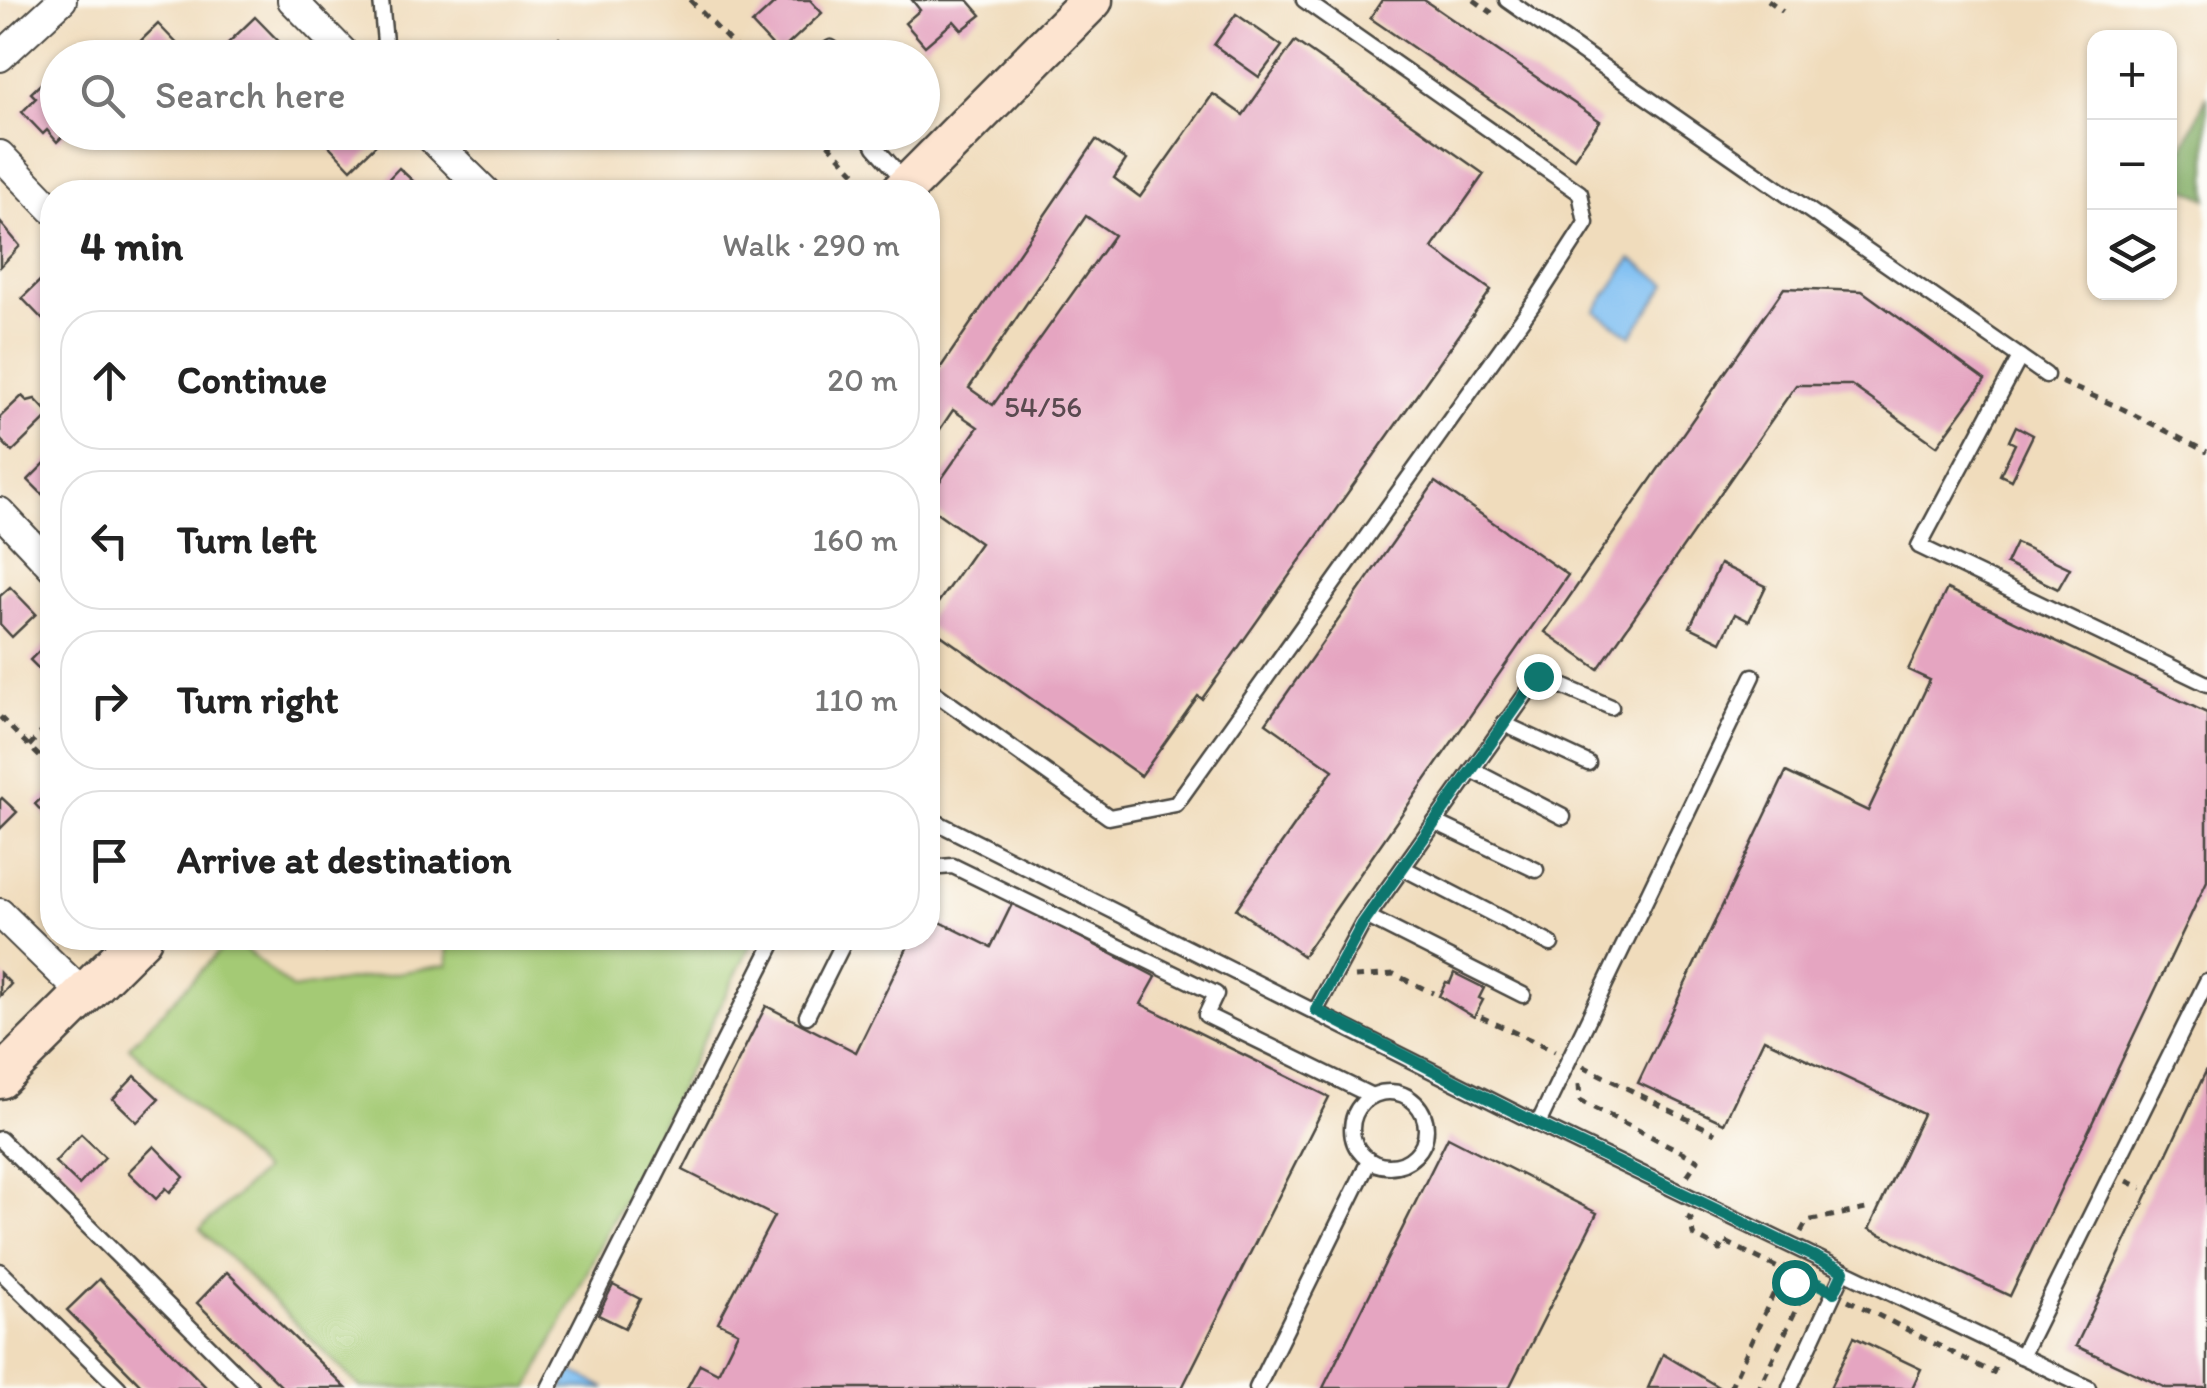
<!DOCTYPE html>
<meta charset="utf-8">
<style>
body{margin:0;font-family:Itim,sans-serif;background:#f6f6f6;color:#222}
.controls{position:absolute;right:30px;top:30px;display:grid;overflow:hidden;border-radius:20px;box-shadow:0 2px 8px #0004}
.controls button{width:90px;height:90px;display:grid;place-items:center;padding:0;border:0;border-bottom:2px solid #e0e0e0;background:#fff;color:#222;font:50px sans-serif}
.stop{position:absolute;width:30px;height:30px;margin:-22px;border:8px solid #0f766e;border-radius:50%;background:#fff}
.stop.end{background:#0f766e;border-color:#fff;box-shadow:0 2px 10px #0008}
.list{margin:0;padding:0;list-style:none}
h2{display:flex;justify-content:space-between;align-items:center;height:130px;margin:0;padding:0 40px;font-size:42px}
h2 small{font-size:32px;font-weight:400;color:#767676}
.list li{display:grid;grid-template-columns:65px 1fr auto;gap:30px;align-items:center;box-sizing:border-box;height:140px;margin:0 20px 20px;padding:0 20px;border:2px solid #e0e0e0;border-radius:40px}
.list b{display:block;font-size:38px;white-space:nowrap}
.list em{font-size:32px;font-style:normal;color:#767676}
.icon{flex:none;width:55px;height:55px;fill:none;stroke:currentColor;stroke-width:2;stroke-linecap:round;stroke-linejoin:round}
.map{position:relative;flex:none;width:2207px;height:1388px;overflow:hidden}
.search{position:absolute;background:#fff;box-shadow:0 2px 8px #0004;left:40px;top:40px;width:900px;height:110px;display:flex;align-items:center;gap:25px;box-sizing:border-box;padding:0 35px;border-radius:55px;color:#767676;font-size:38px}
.panel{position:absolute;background:#fff;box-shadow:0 2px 8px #0004;left:40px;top:180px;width:900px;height:770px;border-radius:40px}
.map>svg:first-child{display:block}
.green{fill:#a4ca75;stroke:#687a50;stroke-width:2.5}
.forest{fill:#83ae66;stroke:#576c48;stroke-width:2.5}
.water{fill:#7dbef2;stroke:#54748e;stroke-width:2.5}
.building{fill:#e5a5c1;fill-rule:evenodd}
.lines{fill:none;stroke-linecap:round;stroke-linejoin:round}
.lane-casing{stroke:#494641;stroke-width:19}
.street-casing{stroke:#494641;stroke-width:32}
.secondary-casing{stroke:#494641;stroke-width:45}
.path{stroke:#494641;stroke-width:5;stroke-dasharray:8 8;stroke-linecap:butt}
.lane{stroke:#fff;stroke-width:14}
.street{stroke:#fff;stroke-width:28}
.secondary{stroke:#fde4d0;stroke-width:40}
.route{stroke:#0f766e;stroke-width:12}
.labels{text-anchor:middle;stroke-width:10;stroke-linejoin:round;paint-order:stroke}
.number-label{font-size:30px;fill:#5a4a50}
</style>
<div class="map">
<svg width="2207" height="1388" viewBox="0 0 2207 1388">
<rect width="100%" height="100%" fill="#fdfcf7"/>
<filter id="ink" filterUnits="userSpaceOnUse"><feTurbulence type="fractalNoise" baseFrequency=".01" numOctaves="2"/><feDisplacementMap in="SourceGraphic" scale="20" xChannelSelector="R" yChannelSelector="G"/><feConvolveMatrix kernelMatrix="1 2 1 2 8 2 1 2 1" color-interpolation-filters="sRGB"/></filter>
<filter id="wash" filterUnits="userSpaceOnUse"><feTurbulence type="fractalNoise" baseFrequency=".0048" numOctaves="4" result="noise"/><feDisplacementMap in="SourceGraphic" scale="40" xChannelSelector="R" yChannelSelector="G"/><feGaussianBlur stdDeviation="2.25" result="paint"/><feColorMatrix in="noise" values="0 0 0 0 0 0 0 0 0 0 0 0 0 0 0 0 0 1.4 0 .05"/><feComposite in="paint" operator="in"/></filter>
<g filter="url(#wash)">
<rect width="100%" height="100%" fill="#f0dcbc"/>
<polygon class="green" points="232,938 292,989 448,965 447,938 754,938 529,1388 361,1388 200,1229 263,1171 129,1047"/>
<polygon class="forest" points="2207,95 2207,199 2170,181 2170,177"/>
<g class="water">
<polygon points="1631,259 1667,284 1631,336 1595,311"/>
<polygon points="571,1371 606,1388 562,1388"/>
</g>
<g id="blocks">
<g class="building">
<polygon points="778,0 810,0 822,13 779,53 752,24"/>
<polygon points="912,0 968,0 981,15 962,30 954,21 925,46 905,23 920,10"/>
<polygon points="1382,0 1424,0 1600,121 1574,158 1370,18"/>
<polygon points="1236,14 1282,46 1259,77 1214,45"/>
<polygon points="255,17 295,58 242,58 228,43"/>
<polygon points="158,24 186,53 181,58 123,58"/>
<polygon points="559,38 580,58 540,58"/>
<path d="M1295 41 1484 174 1432 248 1491 290 1202 699 1198 696 1141 776 928 626V617L980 543 928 506V498L978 427 953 410 928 447V386L1096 140 1126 160 1114 178 1140 197 1213 94 1243 115ZM1086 216 1114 235 993 405 969 388Z"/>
<polygon points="48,77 58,87 58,132 67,132 57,142 47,130 43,134 22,112 36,98 31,93"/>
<polygon points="316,132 370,132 379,142 351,169"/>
<polygon points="599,132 627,132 614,146"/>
<polygon points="399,168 425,192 376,192"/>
<polygon points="0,222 20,246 0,267"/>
<polygon points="46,275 52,281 52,321 50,319 46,323 22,298"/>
<polygon points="1784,288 1862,291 1985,380 1937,446 1851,385 1796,385 1598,669 1545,632"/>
<polygon points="22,396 27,401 35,399 50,415 12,452 0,439 0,417"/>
<polygon points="2016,426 2033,435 2011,480 2000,475 2015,444 2009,441"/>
<polygon points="52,456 52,500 46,494 44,496 28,480"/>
<polygon points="1435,482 1568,575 1303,956 1236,909 1333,770 1266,723"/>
<polygon points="2016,543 2070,568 2058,589 2006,564"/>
<polygon points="1720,564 1766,586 1749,621 1735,614 1721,642 1690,627"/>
<polygon points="10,587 36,614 12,637 0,624 0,596"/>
<polygon points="1947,589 2207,713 2207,881 2010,1296 1869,1229 1923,1114 1764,1039 1724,1123 1638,1083 1786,772 1868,811 1930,680 1908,670"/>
<polygon points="52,638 52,682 30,660"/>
<polygon points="47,793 52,799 52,822 35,804"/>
<polygon points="2,798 17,812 0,829 0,800"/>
<polygon points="1013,902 1156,977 1141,1004 1329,1097 1182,1388 687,1388 700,1364 718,1373 738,1332 718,1322 774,1216 683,1170 766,1006 856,1052 912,938 928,938 928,916 991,947"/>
<polygon points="312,938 341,938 326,952"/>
<polygon points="0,973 11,984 0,996"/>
<polygon points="1454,973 1484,988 1479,998 1483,1000 1474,1017 1439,996 1446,982 1450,983"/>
<polygon points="2207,1069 2207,1388 2166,1388 2076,1346"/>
<polygon points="135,1076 159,1099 137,1122 113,1099"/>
<polygon points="81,1134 105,1157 79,1185 55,1162"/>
<polygon points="1448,1137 1597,1213 1509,1388 1323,1388"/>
<polygon points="154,1146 184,1177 170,1192 166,1188 156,1199 128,1172"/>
<polygon points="227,1272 243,1288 346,1388 283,1388 197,1303"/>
<polygon points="99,1279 207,1388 144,1388 67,1310"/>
<polygon points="613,1285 640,1299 625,1328 598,1315"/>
<polygon points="1854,1337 1921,1369 1912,1388 1830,1388"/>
<polygon points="1663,1354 1720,1388 1648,1388"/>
</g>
</g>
</g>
<g filter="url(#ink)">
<use href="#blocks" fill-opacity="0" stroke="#494641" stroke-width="2.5"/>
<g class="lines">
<defs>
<g id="lane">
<polyline points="1507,0 2046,375"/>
<polyline points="374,58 385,42 381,0"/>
<polyline points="816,58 831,48 845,58"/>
<polyline points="867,132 875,147 905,181"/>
<polyline points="2020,357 1919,546 2207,684"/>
<polyline points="928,688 1109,817 1176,804 1540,294 1586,223 1580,193 1304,0"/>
<polyline points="1504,724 1588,763"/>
<polyline points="1472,770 1563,817"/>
<polyline points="928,818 1538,1124 2088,1388"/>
<polyline points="1435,822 1536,870"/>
<polyline points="928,868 953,866 1216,994 1206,1015 1372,1096"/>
<polyline points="1403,868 1551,944"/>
<polyline points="1368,917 1523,995"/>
<polyline points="1316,1010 1362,925 1539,676 1611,707"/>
<polyline points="807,1016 846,938"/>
<circle cx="1389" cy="1129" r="37"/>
<polyline points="1538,1124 1753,676"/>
<polyline points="0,1139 251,1388"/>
<polyline points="0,1271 119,1388"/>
<polyline points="2021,1356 2207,981"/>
<polyline points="549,1388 776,938"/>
<polyline points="1257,1388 1369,1161"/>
<polyline points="1790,1388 1844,1271"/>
</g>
<g id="street">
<polyline points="292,0 349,58"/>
<polyline points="0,57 62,0"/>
<polyline points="425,132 486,192"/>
<polyline points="0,155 52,209"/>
<polyline points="0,512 52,567"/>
<polyline points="0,913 83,994"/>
</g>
<g id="secondary">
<polyline points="901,192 1092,0"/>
<polyline points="0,1078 141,938"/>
</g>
</defs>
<use href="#lane" class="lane-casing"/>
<use href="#street" class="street-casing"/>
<use href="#secondary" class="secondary-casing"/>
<g class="path">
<polyline points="690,0 746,58"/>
<polyline points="1474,0 1492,13"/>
<polyline points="1768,0 1783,11"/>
<polyline points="817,132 867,185"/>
<polyline points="860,192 869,184"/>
<polyline points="2061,382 2123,409 2207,452"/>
<polyline points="0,717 52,769"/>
<polyline points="29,746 52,721"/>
<polyline points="1355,977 1394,974 1433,993"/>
<polyline points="1481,1017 1555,1051"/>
<polyline points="1583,1066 1715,1133"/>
<polyline points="1579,1084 1580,1101 1698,1160 1687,1176"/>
<polyline points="2127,1181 2142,1188"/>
<polyline points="1687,1217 1691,1219 1693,1235 1720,1250 1724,1241 1784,1271 1786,1265"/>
<polyline points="1801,1232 1807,1221 1871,1208"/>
<polyline points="1788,1275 1794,1272 1821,1286"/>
<polyline points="1848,1300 1993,1373 1998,1361"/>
<polyline points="1730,1388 1784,1271 1794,1282 1800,1301 1759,1388"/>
</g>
<use href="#lane" class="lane"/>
<use href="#street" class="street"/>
<use href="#secondary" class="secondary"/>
</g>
</g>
<g class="lines" filter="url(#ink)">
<polyline class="route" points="1538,676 1362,925 1316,1010 1538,1124 1844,1271 1834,1292 1794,1272 1788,1275 1794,1282"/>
</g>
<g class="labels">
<g class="number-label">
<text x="1043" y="417">54/56</text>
</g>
</g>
</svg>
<div class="controls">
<button>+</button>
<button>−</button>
<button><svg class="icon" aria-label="layers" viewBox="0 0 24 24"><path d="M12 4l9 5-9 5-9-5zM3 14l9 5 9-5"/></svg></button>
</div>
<div class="stop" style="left:1794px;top:1282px"></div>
<div class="stop end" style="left:1538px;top:676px"></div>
<div class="search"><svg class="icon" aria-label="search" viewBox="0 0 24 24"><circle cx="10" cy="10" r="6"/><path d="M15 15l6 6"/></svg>Search here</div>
<section class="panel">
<h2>4 min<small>Walk · 290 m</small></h2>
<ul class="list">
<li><svg class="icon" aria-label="ahead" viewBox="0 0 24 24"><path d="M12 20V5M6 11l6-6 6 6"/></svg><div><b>Continue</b></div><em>20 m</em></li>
<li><svg class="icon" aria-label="left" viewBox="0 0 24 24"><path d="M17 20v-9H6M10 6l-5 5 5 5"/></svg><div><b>Turn left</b></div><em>160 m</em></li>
<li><svg class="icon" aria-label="right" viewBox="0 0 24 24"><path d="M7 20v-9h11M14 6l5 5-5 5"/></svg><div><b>Turn right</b></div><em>110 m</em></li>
<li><svg class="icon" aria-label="arrive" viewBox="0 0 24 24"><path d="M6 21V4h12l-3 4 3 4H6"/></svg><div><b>Arrive at destination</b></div></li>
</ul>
</section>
</div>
